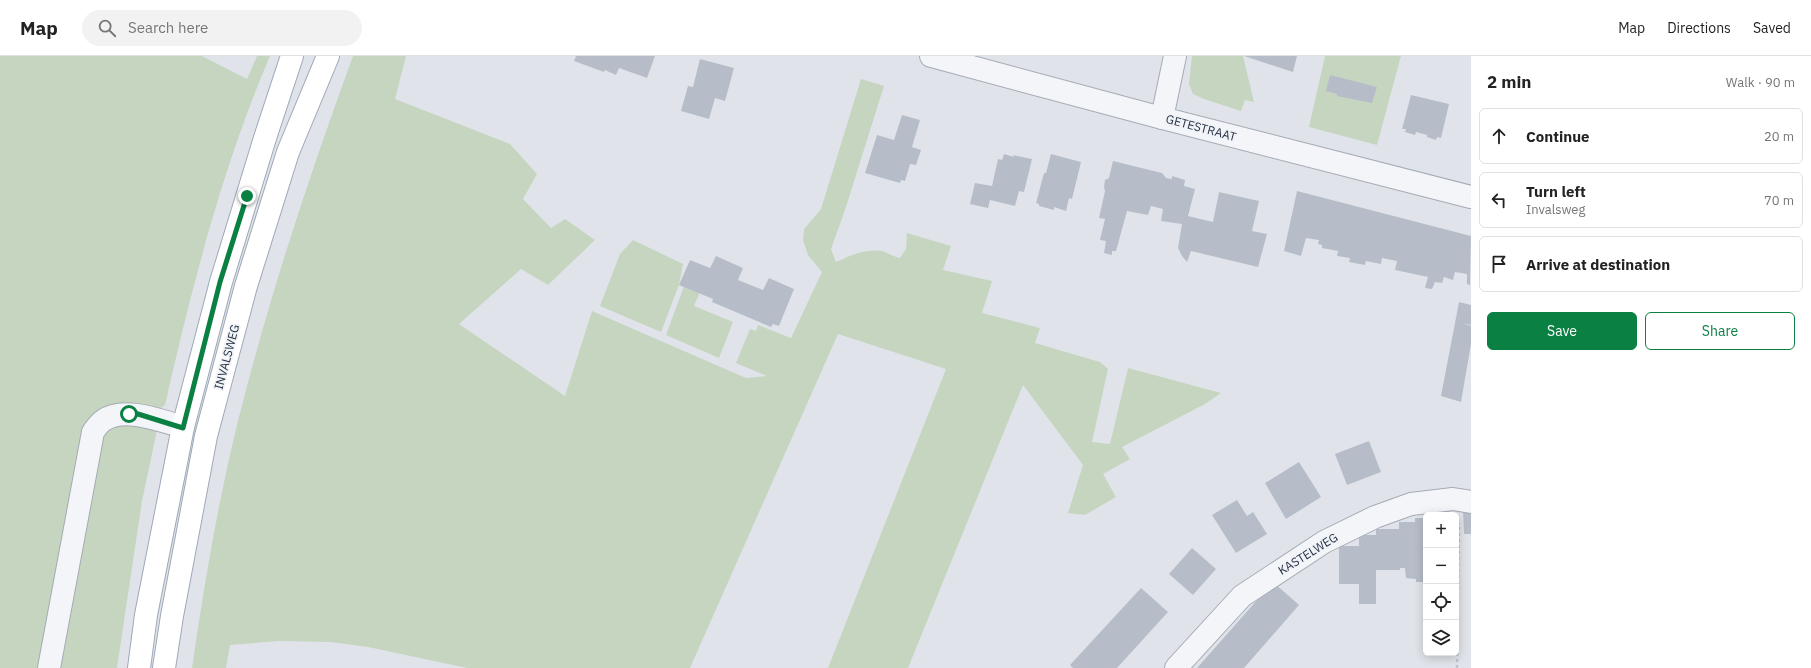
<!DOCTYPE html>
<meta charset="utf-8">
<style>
body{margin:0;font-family:"IBM Plex Sans",sans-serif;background:#f2f2f2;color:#222}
.controls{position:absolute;right:12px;bottom:12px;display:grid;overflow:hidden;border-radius:6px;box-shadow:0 2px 10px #0003}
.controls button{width:36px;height:36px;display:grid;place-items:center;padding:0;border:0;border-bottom:1px solid #e0e0e0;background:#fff;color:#222;font:20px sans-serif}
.stop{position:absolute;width:12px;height:12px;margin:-9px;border:3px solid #0b8043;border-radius:50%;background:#fff}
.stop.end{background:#0b8043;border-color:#fff;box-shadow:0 1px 4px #0008}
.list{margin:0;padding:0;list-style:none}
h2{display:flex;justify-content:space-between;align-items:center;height:52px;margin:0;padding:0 16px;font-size:17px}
h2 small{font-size:13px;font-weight:400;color:#767676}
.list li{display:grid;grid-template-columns:26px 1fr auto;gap:12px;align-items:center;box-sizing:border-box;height:56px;margin:0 8px 8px;padding:0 8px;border:1px solid #e0e0e0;border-radius:6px}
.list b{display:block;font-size:15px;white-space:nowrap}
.list p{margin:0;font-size:13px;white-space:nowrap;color:#767676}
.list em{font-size:13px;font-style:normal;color:#767676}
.actions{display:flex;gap:8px;padding:12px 16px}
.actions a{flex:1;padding:9px 0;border:1px solid #0b8043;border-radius:6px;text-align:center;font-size:14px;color:#0b8043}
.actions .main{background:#0b8043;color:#fff}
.icon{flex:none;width:22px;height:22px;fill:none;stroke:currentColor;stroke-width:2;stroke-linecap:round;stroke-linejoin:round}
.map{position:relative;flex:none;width:1471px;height:612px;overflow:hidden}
header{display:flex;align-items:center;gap:24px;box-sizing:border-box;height:56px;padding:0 20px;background:#fff;border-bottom:1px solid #e0e0e0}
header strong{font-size:19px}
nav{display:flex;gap:22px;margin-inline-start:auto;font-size:14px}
.search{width:280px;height:36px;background:#f2f2f2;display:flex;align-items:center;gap:10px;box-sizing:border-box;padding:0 14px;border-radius:22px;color:#767676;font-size:15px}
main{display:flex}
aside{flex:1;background:#fff}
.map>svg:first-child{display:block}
.green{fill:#c6d5c0}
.building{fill:#b7bdc8}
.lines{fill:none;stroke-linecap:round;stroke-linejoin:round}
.minor-casing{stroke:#a5abb5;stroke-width:24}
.major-casing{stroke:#9ea8b7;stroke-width:24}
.path{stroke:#bec2c9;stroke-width:2.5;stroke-dasharray:3 3;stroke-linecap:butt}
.minor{stroke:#f3f5f8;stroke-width:22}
.major{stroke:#fff;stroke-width:22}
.route{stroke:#0b8043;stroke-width:5}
.labels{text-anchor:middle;stroke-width:3.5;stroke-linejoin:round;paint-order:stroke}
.street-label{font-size:12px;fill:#273143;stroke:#f0f3f7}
</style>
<header>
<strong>Map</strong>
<div class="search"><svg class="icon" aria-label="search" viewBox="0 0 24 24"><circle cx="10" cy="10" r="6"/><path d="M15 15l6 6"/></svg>Search here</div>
<nav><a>Map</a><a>Directions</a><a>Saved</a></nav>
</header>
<main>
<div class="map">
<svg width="1471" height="612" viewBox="0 0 1471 612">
<rect width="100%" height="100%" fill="#e0e4ea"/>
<g class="green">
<path d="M0 0H202L247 23 257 0H270C222 112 192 231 165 349L161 352 100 357 43 612H0Z"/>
<path d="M353 0H406L395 43 510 88 537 118 523 143 551 172 565 163 595 184 548 229 521 213 459 268 565 340 592 255 746 322 767 320 736 307 750 273 756 275 758 269 791 282 822 216 808 199 803 184 804 173 821 153 861 23 884 30 845 154 831 193 836 206C852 199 868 191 885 196 890 198 894 201 900 202L906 193 907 177 951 190 943 214 992 225 982 257 1040 272 1035 287 1100 306 1108 313 1092 386 1110 388 1128 312 1221 337 1205 348 1122 391 1130 403 1103 418 1116 441 1085 459 1068 457 1083 409 1023 329 908 612H828L946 313 838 278 690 612H467L368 591 330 586 279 585 230 589 226 612H192C204 529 218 446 238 365 269 241 309 120 353 0Z"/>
<polygon points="1192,0 1243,0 1254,46 1245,44 1241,55 1204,43 1193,38 1189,28"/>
<polygon points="1325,0 1401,0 1377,89 1309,71"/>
<polygon points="633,184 683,208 679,229 661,276 600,250 620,198"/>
<polygon points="684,230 700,236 694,250 733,266 719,302 666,279"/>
<polygon points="125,365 156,374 156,379 142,445 117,612 57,612 101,381 106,370"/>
</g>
<g class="building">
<polygon points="576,0 655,0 647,22 619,12 616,19 605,14 604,16 574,5"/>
<polygon points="1244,0 1297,0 1293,16"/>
<polygon points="700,3 734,12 725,45 715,42 709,63 681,55 688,30 693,31"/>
<polygon points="1330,19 1377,31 1372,47 1337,40 1337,38 1326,35"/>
<polygon points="1411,39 1449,48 1441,82 1437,81 1436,84 1427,81 1427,79 1416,76 1415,79 1405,76 1406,73 1402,73"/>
<polygon points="902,59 920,64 912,91 921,94 916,109 910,108 905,125 901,124 900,127 865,117 877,79 894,84"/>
<polygon points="1004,98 1014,101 1013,99 1032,103 1024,136 1019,135 1015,150 990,144 988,152 970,148 975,127 992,130 998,103 1002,104"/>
<polygon points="1051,98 1081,106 1072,143 1069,142 1066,155 1054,151 1054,154 1039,150 1039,148 1036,147 1044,117 1046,117"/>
<polygon points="1113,105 1162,117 1166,122 1172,123 1172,120 1185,124 1184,130 1195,133 1188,160 1213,166 1219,136 1259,145 1252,175 1267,178 1258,211 1191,195 1187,206 1182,200 1178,192 1182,168 1161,165 1163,153 1151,150 1148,159 1127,155 1116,195 1112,195 1112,199 1104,197 1106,185 1100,184 1105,163 1099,162 1105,135 1104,131 1105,124 1109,122"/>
<polygon points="1297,135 1471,180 1470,229 1467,228 1467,218 1455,216 1453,224 1444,221 1442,227 1435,226 1432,233 1425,232 1428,221 1395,214 1397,205 1382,202 1381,208 1366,205 1365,209 1349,206 1350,202 1337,200 1338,195 1322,192 1322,189 1318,188 1319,184 1306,182 1301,200 1284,195"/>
<polygon points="716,200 743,212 738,224 763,234 769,222 794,233 779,270 773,268 771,271 712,246 713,243 679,229 690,204 710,212"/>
<polygon points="1459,246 1471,249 1471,269 1462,267 1471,270 1471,288 1461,346 1441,340"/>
<polygon points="1369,385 1381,416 1347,429 1335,398"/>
<polygon points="1299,406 1321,441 1286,463 1265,427"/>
<polygon points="1237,444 1247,460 1253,456 1267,478 1236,497 1212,459"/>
<polygon points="1463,454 1471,455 1471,478 1464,478"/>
<polygon points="1455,456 1455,459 1436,459 1436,457"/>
<polygon points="1415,462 1426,462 1426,517 1424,517 1424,526 1416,526 1416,523 1406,522 1405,512 1400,512 1400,514 1376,514 1376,548 1359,548 1359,528 1339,528 1339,490 1359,490 1359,479 1376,479 1376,473 1399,473 1399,466 1415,466"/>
<polygon points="1192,492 1216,513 1193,539 1169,518"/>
<polygon points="1273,526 1299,549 1244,612 1197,612"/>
<polygon points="1141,532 1168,556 1117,612 1073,612 1070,609"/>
</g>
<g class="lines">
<defs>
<g id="minor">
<polyline points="931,0 1162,62 1471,141"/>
<polyline points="1162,62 1175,0"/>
<path d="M49 612 93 376C96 372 100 366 104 364 124 350 162 365 183 371"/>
<polyline points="1176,612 1242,540 1324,486 1375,461 1411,448 1453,443 1471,446"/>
</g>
<g id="major">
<polyline points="139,612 146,559 183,371 221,226 265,82 292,0"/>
<polyline points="164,612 172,560 206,380 246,230 288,96 328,0"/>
</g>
</defs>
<use href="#minor" class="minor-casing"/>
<use href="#major" class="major-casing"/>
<polyline class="path" points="1457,612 1459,467"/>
<use href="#minor" class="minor"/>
<use href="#major" class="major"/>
</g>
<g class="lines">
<polyline class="route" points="129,358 138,358 183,372 220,226 247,140"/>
</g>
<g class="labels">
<g class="street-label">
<text transform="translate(1201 72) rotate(15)" y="4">GETESTRAAT</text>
<text transform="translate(227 301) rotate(-75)" y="4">INVALSWEG</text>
<text transform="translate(1308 498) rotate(-32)" y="4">KASTELWEG</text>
</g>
</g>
</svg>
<div class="controls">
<button>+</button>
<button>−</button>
<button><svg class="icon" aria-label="locate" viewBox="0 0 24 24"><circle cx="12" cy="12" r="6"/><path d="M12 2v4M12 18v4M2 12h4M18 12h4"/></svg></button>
<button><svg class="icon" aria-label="layers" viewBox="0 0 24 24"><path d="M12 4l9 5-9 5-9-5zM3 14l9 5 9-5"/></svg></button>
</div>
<div class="stop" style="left:129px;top:358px"></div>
<div class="stop end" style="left:247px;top:140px"></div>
</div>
<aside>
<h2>2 min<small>Walk · 90 m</small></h2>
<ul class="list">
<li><svg class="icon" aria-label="ahead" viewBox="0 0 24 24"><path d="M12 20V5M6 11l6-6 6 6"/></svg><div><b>Continue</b></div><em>20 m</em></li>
<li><svg class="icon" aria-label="left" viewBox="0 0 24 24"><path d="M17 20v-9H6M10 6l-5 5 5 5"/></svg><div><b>Turn left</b><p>Invalsweg</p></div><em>70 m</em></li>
<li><svg class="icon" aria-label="arrive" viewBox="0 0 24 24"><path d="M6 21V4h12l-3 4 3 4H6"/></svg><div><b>Arrive at destination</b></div></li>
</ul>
<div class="actions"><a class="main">Save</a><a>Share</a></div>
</aside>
</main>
